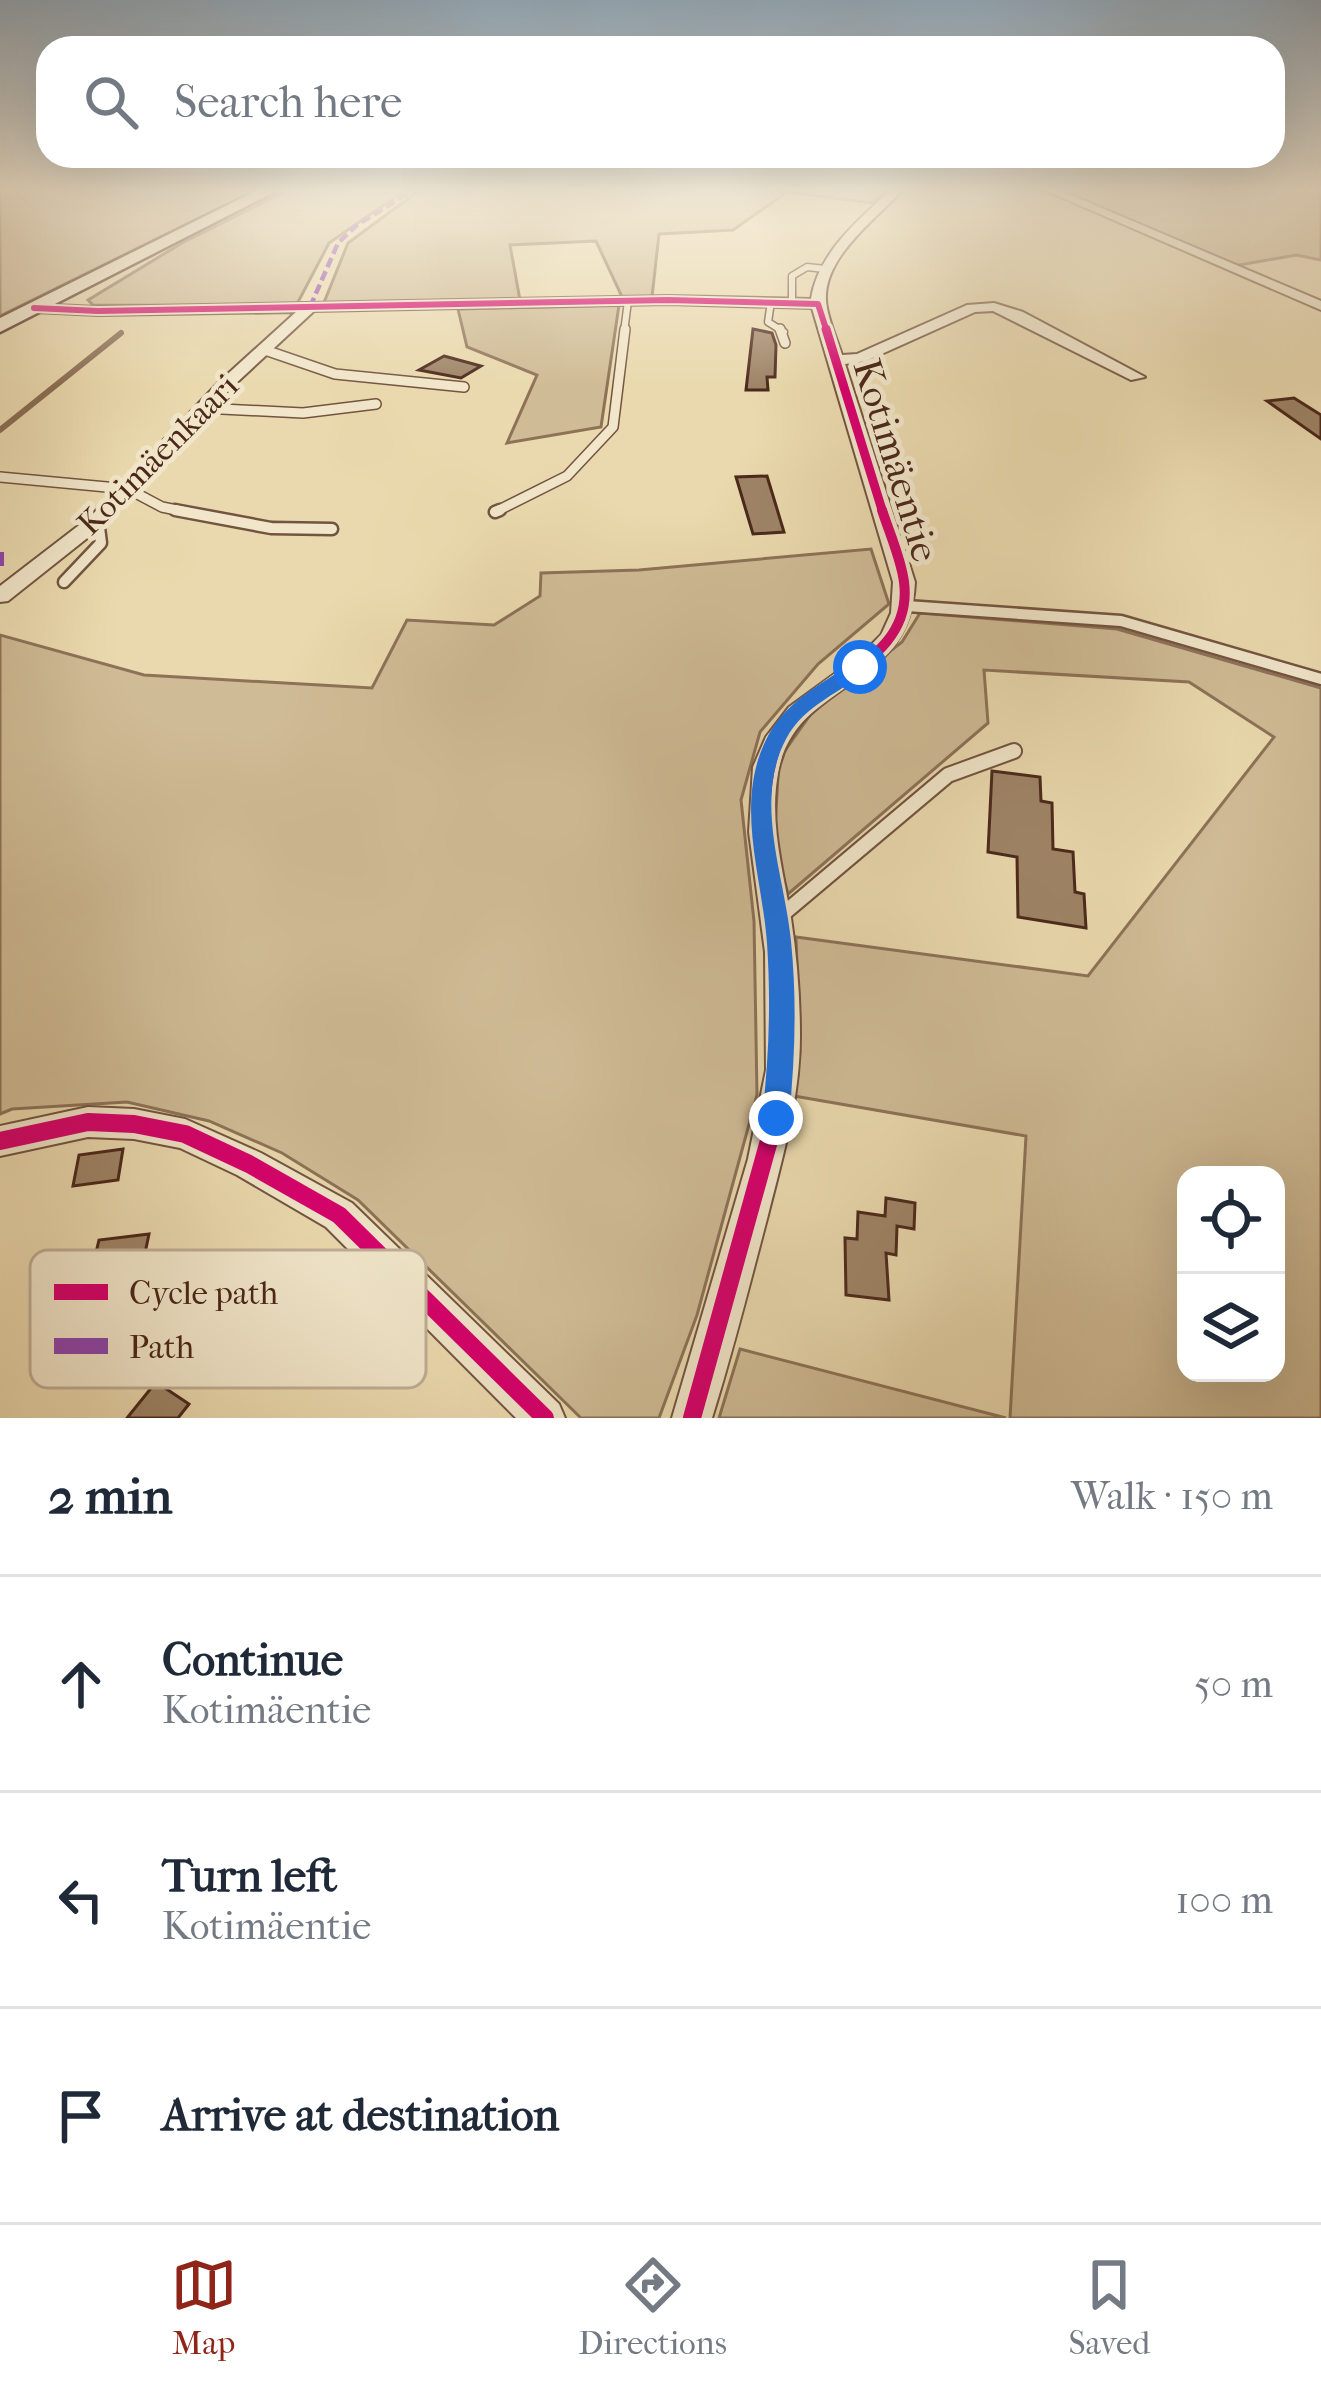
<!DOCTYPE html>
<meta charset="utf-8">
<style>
body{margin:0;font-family:"IM FELL French Canon",serif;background:#f2f2f3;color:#1f2937}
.controls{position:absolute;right:36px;bottom:36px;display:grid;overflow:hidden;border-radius:24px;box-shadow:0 12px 48px #0002}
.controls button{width:108px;height:108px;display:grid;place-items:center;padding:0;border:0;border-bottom:3px solid #e0e1e3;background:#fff;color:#1f2937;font:60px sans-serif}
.stop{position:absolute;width:36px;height:36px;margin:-27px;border:9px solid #1a73e8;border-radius:50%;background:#fff}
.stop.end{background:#1a73e8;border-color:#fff;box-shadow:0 3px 12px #0008}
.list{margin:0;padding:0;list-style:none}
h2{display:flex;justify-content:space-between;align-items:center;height:156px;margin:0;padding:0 48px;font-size:51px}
h2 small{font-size:39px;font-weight:400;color:#747a83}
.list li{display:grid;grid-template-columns:78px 1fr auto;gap:36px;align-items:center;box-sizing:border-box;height:216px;padding:0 48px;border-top:3px solid #e0e1e3}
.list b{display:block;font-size:45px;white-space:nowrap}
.list p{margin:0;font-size:39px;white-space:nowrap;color:#747a83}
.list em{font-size:39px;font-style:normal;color:#747a83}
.icon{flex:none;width:66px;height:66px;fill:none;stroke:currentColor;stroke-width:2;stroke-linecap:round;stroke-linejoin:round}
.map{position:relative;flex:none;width:1321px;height:1418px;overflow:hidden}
.search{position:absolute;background:#fff;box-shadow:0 12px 48px #0002;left:36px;right:36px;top:36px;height:132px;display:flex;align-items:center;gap:30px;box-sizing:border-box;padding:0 42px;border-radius:36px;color:#747a83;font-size:45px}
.sheet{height:804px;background:#fff}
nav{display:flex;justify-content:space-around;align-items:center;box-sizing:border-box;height:168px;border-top:3px solid #e0e1e3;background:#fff;font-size:33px;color:#747a83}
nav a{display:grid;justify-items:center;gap:6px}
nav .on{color:#8f2418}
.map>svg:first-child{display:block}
.green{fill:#cfbb95;stroke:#8d7258;stroke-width:3;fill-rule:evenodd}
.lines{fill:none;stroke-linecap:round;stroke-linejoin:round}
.stream{stroke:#8a6e55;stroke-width:6}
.building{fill:#9e8467;stroke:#4b281b;stroke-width:3}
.lane-far3-casing{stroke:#735440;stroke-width:9}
.lane-far2-casing{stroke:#735440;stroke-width:12}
.lane-far1-casing{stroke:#735440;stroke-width:15}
.lane-casing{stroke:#735440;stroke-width:18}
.street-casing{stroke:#735440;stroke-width:4}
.secondary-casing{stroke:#4b281b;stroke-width:5}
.lane-far3{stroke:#f1e6ca;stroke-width:6}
.lane-far2{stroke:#f1e6ca;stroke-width:9}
.lane-far1{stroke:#f1e6ca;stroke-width:10}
.lane{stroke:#f1e6ca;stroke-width:14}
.street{fill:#f1e6ca;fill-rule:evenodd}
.secondary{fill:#f1e6ca;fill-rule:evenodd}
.quiet-far1{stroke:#8e44ad;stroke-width:4.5;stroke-dasharray:10 4.5;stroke-linecap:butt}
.quiet{stroke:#8e44ad;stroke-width:8;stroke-dasharray:16 8;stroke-linecap:butt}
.cycleway-far4-casing{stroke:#f1e6ca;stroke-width:10}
.cycleway-far3-casing{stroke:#f1e6ca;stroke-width:15}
.cycleway-far2-casing{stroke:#f1e6ca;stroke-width:18}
.cycleway-far1-casing{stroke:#f1e6ca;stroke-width:21}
.cycleway-casing{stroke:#f1e6ca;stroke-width:26}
.cycleway-far4{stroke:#d6006c;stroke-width:6}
.cycleway-far3{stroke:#d6006c;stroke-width:9}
.cycleway-far2{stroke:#d6006c;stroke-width:10}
.cycleway-far1{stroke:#d6006c;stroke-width:14}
.cycleway{stroke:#d6006c;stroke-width:18}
.route{fill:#1a73e8}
.labels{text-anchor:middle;stroke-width:10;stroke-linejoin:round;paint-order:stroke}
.far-street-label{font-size:33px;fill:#4b281b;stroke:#f1e6ca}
.street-label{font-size:39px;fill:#4b281b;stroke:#f1e6ca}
.key{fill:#f1e6ca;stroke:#bfad96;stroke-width:3}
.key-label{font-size:33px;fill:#4b281b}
</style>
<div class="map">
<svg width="1321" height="1418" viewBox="0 0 1321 1418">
<rect width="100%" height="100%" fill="#ead9ae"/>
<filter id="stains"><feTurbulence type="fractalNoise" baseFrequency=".00167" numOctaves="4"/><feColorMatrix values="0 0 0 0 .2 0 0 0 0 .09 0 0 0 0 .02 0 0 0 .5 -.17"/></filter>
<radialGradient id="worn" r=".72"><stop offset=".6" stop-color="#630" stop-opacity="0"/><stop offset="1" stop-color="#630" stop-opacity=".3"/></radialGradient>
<g class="green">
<polygon points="0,189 258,189 0,316"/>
<polygon points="290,189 407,189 329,243 296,306 93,305 88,300 182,243"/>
<polygon points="421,189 887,189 873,203 787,192 733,230 659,234 652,297 622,297 596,241 510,245 520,300 323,305 348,243"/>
<polygon points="1057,189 1321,189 1321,260 1296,255 1234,266"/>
<polygon points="619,305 601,427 507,443 537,375 467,347 458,309"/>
<polygon points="871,549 889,604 818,664 760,732 741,800 754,921 757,1095 697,1315 659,1418 581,1418 358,1200 282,1153 209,1121 127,1102 12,1109 0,1114 0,635 144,675 372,688 407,620 494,625 540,596 541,573 639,570"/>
<path d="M920 613 1117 629 1321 688V1418H1010L1026 1136 794 1096 800 1051 796 937 1088 976 1274 737 1189 682 984 670 988 723 788 894 774 844 779 759 813 711 902 642ZM1186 1175H1276V1373H1186Z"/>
<polygon points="740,1349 1006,1418 719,1418"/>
</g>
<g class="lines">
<polyline class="stream" points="0,430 121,333"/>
</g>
<g class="building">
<polygon points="753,329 772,333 776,345 775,377 767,377 768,390 746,390"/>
<polygon points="444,356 481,366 461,378 419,370"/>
<polygon points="1294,398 1321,415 1321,439 1267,401"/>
<polygon points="767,476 784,532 753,534 736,477"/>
<polygon points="992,771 1040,777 1041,801 1052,803 1053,849 1073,852 1075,892 1084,894 1086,928 1018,917 1017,857 988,852"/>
<polygon points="123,1149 118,1180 73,1186 79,1155"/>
<polygon points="886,1198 915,1203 914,1229 897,1226 896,1255 886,1253 889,1300 846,1295 845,1238 857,1239 858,1212 885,1216"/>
<polygon points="149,1234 138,1287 122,1289 103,1378 53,1383 79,1278 90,1277 99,1240"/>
<polygon points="156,1382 189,1404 178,1418 127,1418"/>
</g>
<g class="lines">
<defs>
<g id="lane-far3">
<polyline points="771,302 768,322 784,332"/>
<polyline points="792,302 792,276 807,267 825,269"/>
<polyline points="624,332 628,301"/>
</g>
<g id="lane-far2">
<polyline points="780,329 785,343"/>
<polyline points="262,349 335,374 464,387"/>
<polyline points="202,408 303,413 376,404"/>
<polyline points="0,477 128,489 162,507 191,513"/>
<polyline points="495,512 567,476 613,427 625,329"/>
</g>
<g id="lane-far1">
<polyline points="175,510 271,528 332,529"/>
<polyline points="495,512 500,510"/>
<polyline points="64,582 101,543 98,520"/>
<polyline points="907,606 1121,621 1321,679"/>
</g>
<polyline id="lane" points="777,919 948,775 1014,751"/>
<g id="street">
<path d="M892 189H904C876 219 817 261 827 308 830 324 837 340 842 355L857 354 967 305 994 303 1023 312 1145 377 1131 380 993 311 975 312 866 361 845 364 915 582C910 693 795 678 778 773 769 822 783 870 791 918 797 957 800 997 800 1036 800 1098 783 1156 768 1215 750 1283 733 1351 712 1418H672L748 1159 766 1070 765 952 749 832 753 767 766 737 789 707 863 653 881 635 891 613 893 582 812 308 668 304 314 311 232 387 105 524 8 601 0 602V586L91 516 220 381 296 312 98 315 34 312 27 308 34 304 98 307 668 296 811 299C818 253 859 219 892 189Z"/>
<polygon points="1042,189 1057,189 1321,301 1321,310"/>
<polygon points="88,1107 134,1109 185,1119 261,1153 352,1203 559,1404 565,1418 516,1418 326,1227 237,1175 180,1148 134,1139 88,1137 0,1156 0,1126"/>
</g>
<polygon id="secondary" points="260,189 280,189 0,332 0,318"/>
</defs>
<use href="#lane-far3" class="lane-far3-casing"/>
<use href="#lane-far2" class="lane-far2-casing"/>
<use href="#lane-far1" class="lane-far1-casing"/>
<use href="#lane" class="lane-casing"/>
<use href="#street" class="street-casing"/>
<use href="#secondary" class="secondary-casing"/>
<use href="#lane-far3" class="lane-far3"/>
<use href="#lane-far2" class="lane-far2"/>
<use href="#lane-far1" class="lane-far1"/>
<use href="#lane" class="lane"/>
<use href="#street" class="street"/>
<use href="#secondary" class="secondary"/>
<polyline class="quiet-far1" points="310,307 338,243 357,225 415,189"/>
<polyline class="quiet" points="0,552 0,566"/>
<defs>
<polyline id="cycleway-far4" points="34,308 98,311 668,300 818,304 827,332"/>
<polyline id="cycleway-far3" points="826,329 883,513"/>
<path id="cycleway-far2" d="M775 744C804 680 915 666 904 582 901 558 889 532 882 510"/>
<path id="cycleway-far1" d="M776 741C753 801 767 856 776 918 782 958 784 1000 784 1040"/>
<g id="cycleway">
<polyline points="0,1141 88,1122 134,1124 185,1134 249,1164 339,1215 545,1418"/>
<polyline points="692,1418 770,1137 784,1037"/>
</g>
</defs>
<use href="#cycleway-far4" class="cycleway-far4-casing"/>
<use href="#cycleway-far3" class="cycleway-far3-casing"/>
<use href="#cycleway-far2" class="cycleway-far2-casing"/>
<use href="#cycleway-far1" class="cycleway-far1-casing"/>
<use href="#cycleway" class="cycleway-casing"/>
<use href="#cycleway-far4" class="cycleway-far4"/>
<use href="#cycleway-far3" class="cycleway-far3"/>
<use href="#cycleway-far2" class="cycleway-far2"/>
<use href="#cycleway-far1" class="cycleway-far1"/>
<use href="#cycleway" class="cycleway"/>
</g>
<linearGradient id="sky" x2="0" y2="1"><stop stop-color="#93abbd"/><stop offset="0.49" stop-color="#f6eedb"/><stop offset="1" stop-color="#f6eedb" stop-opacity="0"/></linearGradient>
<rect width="1321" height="387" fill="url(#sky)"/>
<path class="route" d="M853 663 869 667C842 694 805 703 786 739 753 801 785 877 791 941 797 1001 795 1059 789 1118L785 1127 776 1130 766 1127 762 1118C769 1059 771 1002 767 943 762 876 735 806 765 742 783 703 819 685 853 663Z"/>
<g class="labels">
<g class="far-street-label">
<text transform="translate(157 454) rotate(-45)" y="12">Kotimäenkaari</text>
</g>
<g class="street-label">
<text transform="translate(897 460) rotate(73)" y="14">Kotimäentie</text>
</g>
</g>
<rect x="30" y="1250" width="396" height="138" rx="18" class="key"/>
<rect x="54" y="1284" width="54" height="16" fill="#d6006c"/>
<rect x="54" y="1338" width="54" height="16" fill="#8e44ad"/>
<g class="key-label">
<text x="129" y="1304">Cycle path</text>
<text x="129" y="1358">Path</text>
</g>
<rect width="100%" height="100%" filter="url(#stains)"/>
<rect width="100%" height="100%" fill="url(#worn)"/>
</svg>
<div class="controls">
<button><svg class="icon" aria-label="locate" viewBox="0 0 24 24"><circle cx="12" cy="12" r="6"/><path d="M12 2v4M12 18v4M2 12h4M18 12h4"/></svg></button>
<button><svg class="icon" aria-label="layers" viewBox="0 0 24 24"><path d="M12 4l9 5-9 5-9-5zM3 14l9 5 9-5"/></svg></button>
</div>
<div class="stop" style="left:860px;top:667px"></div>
<div class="stop end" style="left:776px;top:1118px"></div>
<div class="search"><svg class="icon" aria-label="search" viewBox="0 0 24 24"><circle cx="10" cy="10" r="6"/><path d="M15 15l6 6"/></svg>Search here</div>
</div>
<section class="sheet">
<h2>2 min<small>Walk · 150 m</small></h2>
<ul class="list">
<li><svg class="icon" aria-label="ahead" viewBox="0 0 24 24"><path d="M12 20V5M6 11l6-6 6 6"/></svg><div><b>Continue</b><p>Kotimäentie</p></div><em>50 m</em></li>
<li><svg class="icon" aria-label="left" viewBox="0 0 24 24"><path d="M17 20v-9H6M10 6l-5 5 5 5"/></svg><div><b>Turn left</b><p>Kotimäentie</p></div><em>100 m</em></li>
<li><svg class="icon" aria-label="arrive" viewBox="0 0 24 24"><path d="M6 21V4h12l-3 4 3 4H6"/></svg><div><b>Arrive at destination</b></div></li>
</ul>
</section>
<nav>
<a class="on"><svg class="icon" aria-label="map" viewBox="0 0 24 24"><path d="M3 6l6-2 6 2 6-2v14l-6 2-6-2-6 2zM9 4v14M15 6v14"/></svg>Map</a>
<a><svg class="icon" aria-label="directions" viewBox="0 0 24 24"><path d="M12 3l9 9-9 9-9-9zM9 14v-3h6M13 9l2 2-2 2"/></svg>Directions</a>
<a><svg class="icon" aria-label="saved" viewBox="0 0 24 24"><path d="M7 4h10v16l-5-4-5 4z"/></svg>Saved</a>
</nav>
